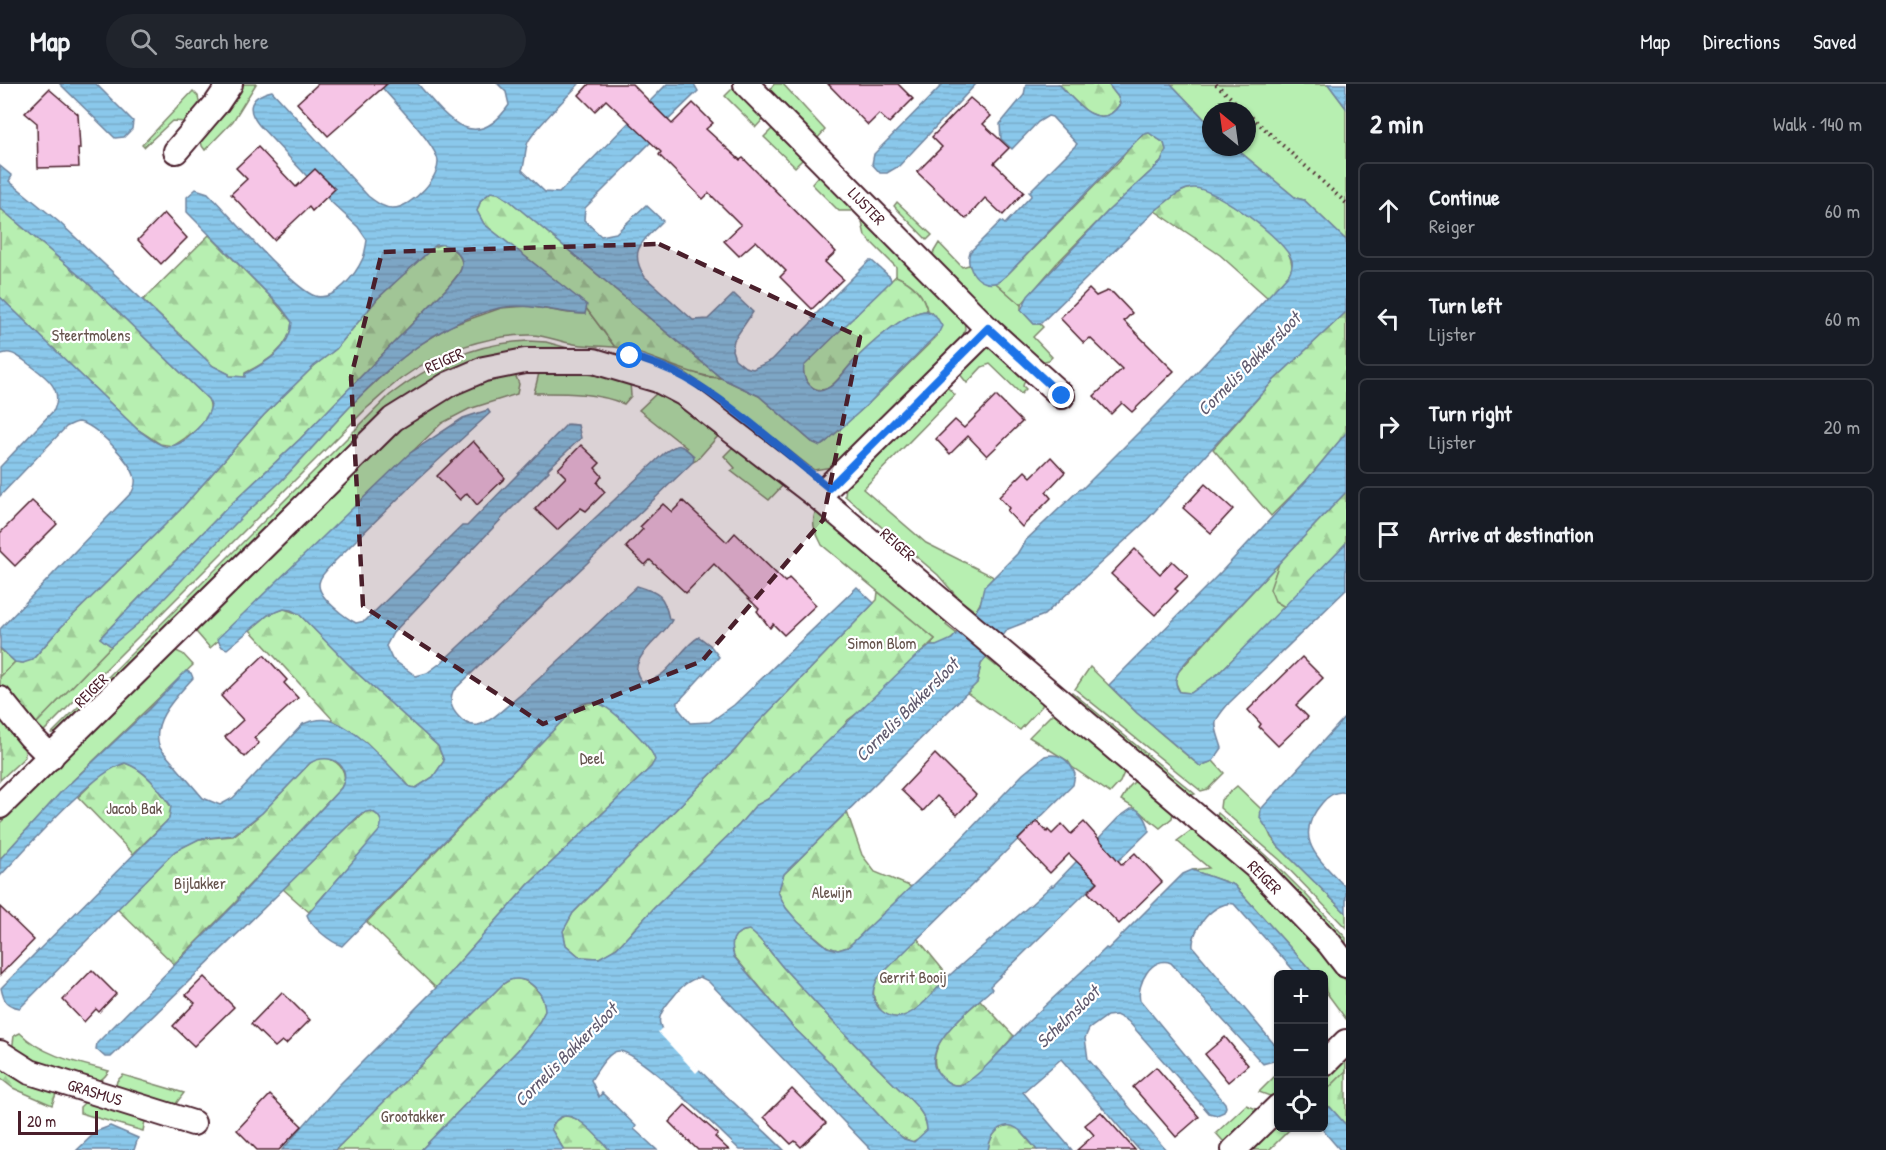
<!DOCTYPE html>
<meta charset="utf-8">
<style>
body{margin:0;font-family:"Patrick Hand",sans-serif;background:#20242c;color:#f1f3f6}
.controls{position:absolute;right:18px;bottom:18px;display:grid;overflow:hidden;border-radius:9px;box-shadow:0 2px 4px #0004}
.controls button{width:54px;height:54px;display:grid;place-items:center;padding:0;border:0;border-bottom:2px solid #363941;background:#171b24;color:#f1f3f6;font:30px sans-serif}
.compass{position:absolute;left:1202px;top:18px;width:54px;height:54px;border-radius:50%;background:#171b24;box-shadow:0 2px 4px #0004;rotate:331deg}
.scale{position:absolute;left:18px;bottom:15px;width:80px;box-sizing:border-box;padding-left:6px;border:3px solid #4a1f2b;border-top:0;font-size:16px;line-height:21px;white-space:nowrap;color:#4a1f2b;-webkit-text-stroke:4px #fff;paint-order:stroke}
.stop{position:absolute;width:18px;height:18px;margin:-14px;border:4px solid #1a73e8;border-radius:50%;background:#fff}
.stop.end{background:#1a73e8;border-color:#fff;box-shadow:0 2px 6px #0008}
.list{margin:0;padding:0;list-style:none}
h2{display:flex;justify-content:space-between;align-items:center;height:78px;margin:0;padding:0 24px;font-size:26px}
h2 small{font-size:20px;font-weight:400;color:#9ea1a6}
.list li{display:grid;grid-template-columns:39px 1fr auto;gap:18px;align-items:center;box-sizing:border-box;height:96px;margin:0 12px 12px;padding:0 12px;border:2px solid #363941;border-radius:9px}
.list b{display:block;font-size:22px;white-space:nowrap}
.list p{margin:0;font-size:20px;white-space:nowrap;color:#9ea1a6}
.list em{font-size:20px;font-style:normal;color:#9ea1a6}
.icon{flex:none;width:33px;height:33px;fill:none;stroke:currentColor;stroke-width:2;stroke-linecap:round;stroke-linejoin:round}
.map{position:relative;flex:none;width:1346px;height:1066px;overflow:hidden}
header{display:flex;align-items:center;gap:36px;box-sizing:border-box;height:84px;padding:0 30px;background:#171b24;border-bottom:2px solid #363941}
header strong{font-size:28px}
nav{display:flex;gap:33px;margin-inline-start:auto;font-size:21px}
.search{width:420px;height:54px;background:#20242c;display:flex;align-items:center;gap:15px;box-sizing:border-box;padding:0 21px;border-radius:33px;color:#9ea1a6;font-size:22px}
main{display:flex}
aside{flex:1;background:#171b24}
.map>svg:first-child{display:block}
.grass{fill:#b7efb1;stroke:#80876e;stroke-width:1.5}
.forest{fill:url(#forest-firs);stroke:#80876e;stroke-width:1.5}
.water{fill:url(#water-rules);stroke:#70849e;stroke-width:1.5;fill-rule:evenodd}
.pier{fill:#fff}
.building{fill:#f6c5e6;stroke:#4a1f2b;stroke-width:1.5}
.lines{fill:none;stroke-linecap:round;stroke-linejoin:round}
.minor-casing{stroke:#4a1f2b;stroke-width:28}
.path{stroke:#4a1f2b;stroke-width:4;stroke-dasharray:1.5 4.5;stroke-linecap:butt}
.minor{stroke:#fff;stroke-width:24}
.route{stroke:#1a73e8;stroke-width:8}
.marked{fill:#4a1f2b;fill-opacity:0.2;stroke:#4a1f2b;stroke-width:4.5;stroke-dasharray:12 8;stroke-linejoin:round}
.labels{text-anchor:middle;stroke-width:4.5;stroke-linejoin:round;paint-order:stroke}
.street-label{font-size:16px;fill:#4a1f2b;stroke:#fff}
.park-label{font-size:16px;fill:#65534c;stroke:#fff}
.water-label{font-size:18px;font-style:italic;fill:#605a6e;stroke:#fff}
</style>
<header>
<strong>Map</strong>
<div class="search"><svg class="icon" aria-label="search" viewBox="0 0 24 24"><circle cx="10" cy="10" r="6"/><path d="M15 15l6 6"/></svg>Search here</div>
<nav><a>Map</a><a>Directions</a><a>Saved</a></nav>
</header>
<main>
<div class="map">
<svg width="1346" height="1066" viewBox="0 0 1346 1066">
<defs>
<pattern id="forest-firs" width="22" height="20" patternUnits="userSpaceOnUse" patternTransform="scale(1.5)"><rect width="22" height="20" fill="#b7efb1"/><path d="M5 1l3.5 6h-7zM16 11l3.5 6h-7z" fill="#9fcc98"/></pattern>
<pattern id="water-rules" width="6" height="5" patternUnits="userSpaceOnUse" patternTransform="scale(1.5)"><rect width="6" height="5" fill="#8ac8eb"/><path d="M0 2.5h6" fill="none" stroke="#79abca"/></pattern>
</defs>
<rect width="100%" height="100%" fill="#fff"/>
<filter id="ink" filterUnits="userSpaceOnUse"><feTurbulence type="fractalNoise" baseFrequency=".0167" numOctaves="2"/><feDisplacementMap in="SourceGraphic" scale="12" xChannelSelector="R" yChannelSelector="G"/><feConvolveMatrix kernelMatrix="1 2 1 2 8 2 1 2 1" color-interpolation-filters="sRGB"/></filter>
<g filter="url(#ink)">
<g class="grass">
<polygon points="238,0 256,0 233,37 205,66 202,62 200,51"/>
<polygon points="774,0 783,0 825,46 816,56 767,9"/>
<polygon points="1171,0 1328,0 1346,24 1346,156 1304,116 1296,114 1234,63 1247,63 1247,27 1211,27 1211,42"/>
<polygon points="734,3 739,4 767,31 756,43 725,12"/>
<polygon points="193,7 198,12 200,24 187,38 172,37 144,63 142,61"/>
<polygon points="773,44 807,71 795,83 764,53"/>
<polygon points="825,90 854,124 852,127 839,127 812,100 819,92"/>
<polygon points="897,118 932,151 927,156 894,122"/>
<path d="M866 135 964 233 965 245 962 255 833 385 832 383 814 386 719 312 684 288 654 275 707 293 721 294 759 312 812 358 822 361 868 320 937 252 931 228 927 227C924 210 912 199 896 192V183L865 152 862 138Z"/>
<path d="M939 159 962 183 969 181C977 194 982 199 996 199L1021 221V226L1034 240H1040L1043 243 1033 253 1052 273 1049 276 1036 279 930 174Z"/>
<path d="M528 222 568 229 585 230 586 224 615 263C602 262 587 262 574 260 560 258 548 252 533 251 489 250 437 268 402 294 390 303 379 314 367 324L43 648 33 643 111 562 155 524 239 435 282 396 358 314 398 277 419 261 450 242 501 224Z"/>
<path d="M528 257 546 258 568 264V267L433 296 64 648 52 649 390 311C430 280 477 259 528 257Z"/>
<polygon points="989,264 1026,292 1023,302 1026,305 1021,310 990,280 982,283 967,299 959,289 978,266"/>
<path d="M539 289C570 289 599 289 630 298L631 312 624 320C595 308 565 309 534 309Z"/>
<polygon points="515,290 519,300 517,310 469,325 442,339 218,555 218,557 210,564 197,549 195,545 400,345 439,317 472,302"/>
<polygon points="689,298 755,347 802,385 795,384 685,301"/>
<path d="M947 303 955 311 863 405 926 459 992 492 993 494C979 508 986 515 975 527L959 515 938 491 845 412 846 401Z"/>
<polygon points="657,309 687,326 719,351 697,376 693,378 693,372 686,365 687,364 639,326"/>
<polygon points="737,362 784,400 769,416 731,387 735,384 724,372 733,363"/>
<path d="M816 426 949 537 946 541 957 550C950 557 940 563 930 562L935 555 822 461C816 448 810 441 816 426Z"/>
<polygon points="1279,479 1275,491 1275,517 1285,523 1219,589 1191,609 1180,608 1175,597 1178,588"/>
<polygon points="0,565 15,578 0,593"/>
<polygon points="174,566 183,570 193,581 62,707 0,775 0,739"/>
<polygon points="986,574 996,582 999,579 1043,615 1042,622 1020,646 967,609 977,599 981,580"/>
<polygon points="1090,583 1137,629 1191,675 1200,682 1213,677 1224,689 1208,705 1201,707 1075,605"/>
<polygon points="1072,608 1195,710 1189,712 1070,613"/>
<polygon points="1060,629 1126,684 1120,698 1110,709 1072,683 1068,677 1029,653 1052,630"/>
<polygon points="1138,694 1174,724 1172,734 1160,744 1136,725 1121,716 1129,703"/>
<polygon points="1237,702 1261,725 1260,727 1271,753 1278,762 1346,829 1346,844 1280,776 1220,724 1221,716"/>
<path d="M1218 729C1265 769 1305 807 1346 854V865L1216 734Z"/>
<polygon points="1196,743 1253,794 1326,871 1346,897 1346,935 1326,908 1324,890 1314,890 1234,801 1192,786 1209,784 1177,757"/>
<path d="M20 949C43 972 79 979 109 987 105 993 98 1000 90 999 63 998 36 979 12 967L14 952Z"/>
<polygon points="1346,966 1346,987 1324,1009 1324,989"/>
<polygon points="1278,989 1278,1011 1275,1014 1259,1008"/>
<polygon points="123,991 184,1009 175,1021 115,1005 117,997"/>
<polygon points="88,1015 142,1030 145,1037 143,1047 80,1029 80,1023"/>
<polygon points="1246,1021 1259,1026 1233,1056 1223,1057 1216,1049"/>
<polygon points="1278,1037 1278,1044 1290,1045 1269,1066 1247,1066"/>
</g>
<g class="forest">
<path d="M1059 0H1108L1118 13 1120 20C1100 51 1074 16 1059 0Z"/>
<polygon points="1146,49 1149,49 1164,59 1166,66 1161,78 1108,127 1057,179 1021,221 996,199 1006,192 1120,76 1134,58"/>
<path d="M1195 103C1217 107 1275 147 1287 166 1290 172 1292 177 1292 184L1289 190 1268 214 1220 171 1155 127C1167 117 1178 106 1195 103Z"/>
<path d="M491 108 498 109 510 117 721 294C684 291 652 270 615 263L586 224V221L484 140 477 127 481 116Z"/>
<path d="M0 124 88 199 208 315C219 335 187 353 173 362L160 360 137 345 0 213Z"/>
<path d="M209 151 270 212 292 238C290 264 267 278 245 289V293L229 292V290L213 282 143 216Z"/>
<path d="M442 160C451 162 466 173 461 185 458 192 451 199 446 205L300 355 226 425 100 554 111 562 33 643 0 605V593L15 578 23 579 35 573 61 543 180 426 264 331 314 282 336 265 378 214 431 164Z"/>
<path d="M896 192C912 199 924 210 927 227 906 227 868 262 853 278 844 287 837 299 827 305 811 309 803 296 803 282Z"/>
<polygon points="1346,228 1346,349 1306,397 1271,432 1213,365 1274,296"/>
<polygon points="1346,408 1346,459 1285,523 1275,517 1270,505 1279,479"/>
<polygon points="878,508 935,555 867,622 848,636 842,645 768,715 755,722 739,741 654,824 617,864 600,874 580,873 566,861 563,847 573,829 736,665 756,641 874,519 877,516"/>
<polygon points="284,525 299,530 357,589 438,662 444,677 433,693 416,704 410,703 366,658 335,638 250,546 268,531"/>
<path d="M594 618C597 619 600 620 603 621 615 627 653 663 655 676L651 683 528 801 436 904 367 838 569 630 584 619Z"/>
<polygon points="0,627 24,658 25,673 0,696"/>
<path d="M325 673C340 678 350 689 341 704L238 813 239 815 174 880 117 825 175 767 199 755 233 752 248 741 262 729 310 679 318 674Z"/>
<path d="M125 679C146 686 159 705 171 723L169 735 134 769V771L78 713 105 687Z"/>
<path d="M367 727C375 727 381 732 382 741L380 747 309 828 283 805 348 742Z"/>
<polygon points="847,728 862,771 875,788 912,803 848,863 838,866 828,863 798,838 786,824 778,808 784,790"/>
<path d="M749 846C765 857 775 876 789 890 823 927 857 964 893 999 906 1012 927 1027 927 1046L920 1054 912 1058 900 1052 888 1041 831 980 793 943 734 872C730 858 732 848 749 846Z"/>
<path d="M917 854 948 892C936 905 923 923 908 931 885 942 864 914 878 894 888 879 905 867 917 854Z"/>
<path d="M513 894C530 895 545 909 545 927L537 942 518 966 421 1066H335L503 900Z"/>
<path d="M980 916 1014 952C1001 965 980 994 963 1000 956 1003 948 999 942 994 917 968 961 932 980 916Z"/>
<polygon points="0,982 54,1004 56,1010 52,1021 13,1004 0,994"/>
<polygon points="1346,987 1346,1041 1330,1023 1324,1020 1324,1009"/>
<path d="M564 1032C583 1032 598 1054 610 1066H564L551 1045 555 1037Z"/>
<path d="M1013 1041 1019 1045 1037 1066H988C990 1052 998 1041 1013 1041Z"/>
</g>
<g class="water">
<polygon points="60,0 96,0 133,37 132,45 124,53 115,54"/>
<path d="M379 0H418C445 32 474 72 509 21L506 8 498 0H579C567 13 535 44 528 58 524 68 526 78 522 86L545 108 559 109 667 0H694L698 7 660 44 663 46 585 124 584 136 601 152 616 149 646 121 663 137C644 156 627 166 645 193L693 236 708 235 734 210 753 228 734 256 732 266 735 275 745 283 753 285 772 276 797 250 799 251 814 236 812 234 869 177H872L890 193 891 197 804 282C802 294 808 302 819 307 834 305 842 290 851 280 866 264 905 227 927 227L936 232 942 242 939 248 868 320 824 360 820 362 812 358 759 312 721 294 510 117 498 109 491 108 481 116 477 127 484 140 587 221 585 230C557 229 528 218 499 224 407 246 347 328 284 394 270 409 252 422 238 437 210 465 184 495 156 523 142 537 126 549 111 562L100 554 226 425 300 355 446 205C451 199 459 192 461 185 466 171 448 158 436 161L378 214 336 265 314 282 264 331 180 426 61 543 32 576 23 579 15 578 0 564V545L132 408C134 404 136 400 135 395 133 379 95 340 79 338 75 338 70 341 66 343L0 412V383L54 326C64 305 45 292 30 281 25 277 16 270 10 269 6 268 3 270 0 270V213L137 345C145 350 155 360 165 362 183 365 208 337 211 321L208 315 88 199 0 124V82L12 92 9 97 59 138 213 282 229 290V292L245 293V290C267 278 290 265 292 238L281 223 187 128V113L196 105 208 109C228 129 293 205 315 212 335 218 356 190 363 174 365 169 366 162 367 156L358 143 330 117 259 41C245 24 250 12 272 7L368 112C376 118 383 124 393 124 411 124 444 91 437 73 430 54 393 17 379 0Z"/>
<polygon points="943,0 976,0 899,82 887,89 880,89 872,80 874,70"/>
<path d="M1026 0H1059C1074 16 1100 51 1120 20L1118 13 1108 0H1171L1211 42V63H1234L1296 114 1304 116 1346 156V228L1274 296 1145 438 1044 531 1008 545 981 580 977 599 784 790 778 808 786 824 798 838 827 863 838 866 848 863 960 756 1023 690 1045 672C1060 668 1070 677 1075 690L1073 701 878 894C874 903 870 911 876 920 881 929 893 936 903 932 922 926 937 903 951 890 984 860 1020 832 1052 801L1053 802 1118 734 1131 725H1136C1143 729 1149 739 1149 747L990 902 992 905C974 921 937 950 934 974 932 982 937 989 943 994 948 1000 956 1003 963 1000 980 993 1009 957 1023 943 1050 916 1079 891 1106 864L1108 865 1183 790 1192 786 1234 801 1314 890H1297L1234 820C1215 816 1191 845 1193 863L1275 961 1278 970 1273 977 1263 980 1171 879C1152 871 1136 900 1140 916L1225 1019 1226 1023 1224 1028 1217 1031 1209 1029 1128 937 1116 931 1107 932 1089 945 1085 954 1088 975 1166 1066H1139L1061 975 1023 1008 1072 1066H1037C1027 1055 1015 1033 999 1045 992 1050 989 1058 988 1066H871L708 897 700 893C688 896 681 903 674 912 668 919 657 931 660 940 662 951 675 962 683 969 715 1004 751 1033 784 1066H740C722 1049 639 967 619 967 608 967 597 987 591 996L599 1013 602 1009 636 1042 634 1045 657 1066H610C597 1053 565 1011 551 1045L564 1066H421L518 966 537 942 545 927C545 906 522 885 503 900L335 1066H282L338 1002 436 904 528 801 651 683 655 676C652 662 609 620 594 618 583 617 577 624 569 630L342 862C331 858 311 843 307 831L379 747C384 738 380 731 371 727L362 729 348 742 111 973H105L96 965 97 959 239 816 238 814 341 704C354 682 330 667 310 679L262 729 233 751 199 755 175 767 20 924C6 921 4 918 1 904L169 735 171 722C159 705 146 686 125 679 92 688 26 765 0 792V775L62 707 148 626 186 587 191 589 193 594C177 612 149 638 160 664L203 714 220 721 233 714 303 640C313 636 324 633 335 638 361 648 390 683 410 703L416 704 433 693 444 677 438 662 357 589 299 530 291 526 284 525 268 531 227 565 222 563 217 555 410 369 463 334 488 326 490 329 418 395 335 477C329 484 319 492 319 501 319 514 346 534 356 539L365 537 462 442H467L567 340 578 341 581 354 548 385 549 387 510 426 393 549 386 562 392 575 416 592 427 589 442 578 663 370C679 358 679 359 694 372L693 378 453 607C449 618 451 624 458 632 463 638 470 642 478 641 491 638 502 626 512 618 556 582 595 541 637 502 660 509 664 511 669 535L672 536C664 553 622 577 642 597 668 598 679 564 699 553L710 561 719 573 678 618V624L690 639 710 638 734 621 857 503 874 519 756 641 736 665 573 829 563 847 566 861 580 873 599 874 617 864 654 824 739 741 755 722 768 715 915 573 930 562H936L952 555 980 521 984 503 1017 470 1025 457 1080 405H1082L1167 320 1289 190C1291 186 1293 182 1292 177 1287 156 1215 104 1194 104 1179 104 1166 119 1155 127L1040 240H1034L1021 226 1028 212 1108 127 1161 78 1166 66 1164 59 1149 49 1142 51 1006 192C1003 194 1001 197 998 198 980 205 964 184 970 168L1001 137 1005 140 1032 111 1029 108 1077 60 1052 33 1048 32 1038 38 1012 65 1001 55 1000 40 1024 11ZM749 846C765 857 775 876 789 890 823 927 857 964 893 999 906 1012 927 1027 927 1046L914 1058 904 1055 888 1041 831 980 793 943 734 873C730 858 732 848 749 846Z"/>
<polygon points="1328,0 1346,0 1346,24"/>
<path d="M1346 349V408L1199 564C1188 576 1167 592 1180 608L1191 609 1219 589 1346 459V506L1229 619C1211 640 1214 638 1222 664L1213 677 1200 682 1137 629 1109 601 1221 488 1306 397Z"/>
<path d="M1346 632V709C1337 706 1328 712 1322 719 1290 756 1321 776 1346 804V829L1278 762 1260 734 1261 725Z"/>
<polygon points="1330,1023 1346,1041 1346,1066 1340,1066 1321,1044 1324,1044 1324,1025"/>
<polygon points="110,1042 138,1054 134,1066 77,1066 97,1047"/>
</g>
<polygon class="pier" points="662,944 700,985 696,989 658,948"/>
<g class="building">
<polygon points="318,0 387,0 328,52 297,19"/>
<polygon points="589,0 632,0 672,40 693,19 713,39 706,45 740,76 743,74 836,168 825,178 843,195 812,225 780,193 786,187 756,157 739,172 724,157 741,141 709,109 703,115 659,71 661,68 606,16 595,27 579,11"/>
<polygon points="828,0 898,0 913,15 889,39 879,30 868,41"/>
<polygon points="49,5 78,30 80,65 78,65 79,83 38,84 37,39 25,29"/>
<polygon points="970,14 991,32 983,40 1009,64 994,79 1024,108 1003,131 985,114 966,135 917,88 942,63 932,53"/>
<polygon points="258,63 296,103 315,85 335,105 312,127 309,123 274,156 231,110 247,95 236,84"/>
<polygon points="164,129 187,154 161,180 138,156"/>
<polygon points="1089,205 1096,212 1107,207 1113,209 1132,229 1124,237 1174,287 1132,328 1122,319 1111,330 1094,312 1122,285 1090,254 1084,259 1060,234"/>
<polygon points="996,312 1022,338 987,372 968,352 950,370 936,355 955,336 964,344"/>
<polygon points="473,357 505,394 477,421 467,409 460,416 437,392"/>
<polygon points="581,361 600,379 595,384 602,392 597,399 605,408 586,427 581,424 557,446 535,425 566,393 558,385"/>
<polygon points="1051,373 1065,388 1046,408 1051,414 1022,443 1007,427 1009,424 999,413 1025,387 1031,393"/>
<polygon points="1205,400 1233,425 1211,449 1183,424"/>
<polygon points="32,417 57,440 15,482 0,467 0,449"/>
<polygon points="683,417 727,458 735,449 785,498 789,494 816,521 784,551 773,540 770,544 757,527 759,525 714,480 686,509 650,476 645,481 626,463 643,445 640,443 663,420 672,428"/>
<polygon points="1135,465 1160,490 1172,477 1188,492 1175,505 1178,507 1155,531 1111,490"/>
<polygon points="264,571 287,596 284,599 298,614 254,654 259,659 245,673 225,653 243,636 221,612"/>
<polygon points="1302,573 1323,594 1296,621 1308,633 1278,662 1259,643 1261,640 1248,626"/>
<polygon points="935,670 976,711 957,731 937,712 923,727 901,706"/>
<polygon points="1037,737 1047,748 1048,746 1052,750 1062,740 1071,750 1084,738 1122,781 1135,769 1162,798 1119,840 1088,808 1098,798 1069,770 1050,789 1018,756"/>
<polygon points="0,823 34,856 0,891"/>
<polygon points="92,886 116,910 99,928 96,925 84,938 63,916"/>
<polygon points="204,893 234,923 194,962 173,942 195,919 186,911"/>
<polygon points="282,908 310,936 286,960 282,957 275,963 251,940"/>
<polygon points="1225,953 1248,981 1228,998 1205,970"/>
<polygon points="1156,983 1199,1033 1176,1053 1133,1003"/>
<polygon points="792,1005 826,1039 801,1063 795,1057 791,1060 764,1033"/>
<polygon points="270,1011 302,1042 279,1066 257,1066 237,1046"/>
<polygon points="685,1021 718,1050 715,1053 729,1066 698,1066 678,1047 669,1038"/>
<polygon points="1101,1028 1135,1066 1077,1066 1094,1051 1085,1041"/>
</g>
<g class="lines">
<defs>
<g id="minor">
<polyline points="746,0 988,245 1062,312"/>
<polyline points="176,67 217,19 230,0"/>
<polyline points="818,413 988,245"/>
<polyline points="0,615 30,652 51,673"/>
<polyline points="0,722 393,335 449,300 484,285 525,277 594,277 658,296 683,309 818,413 1255,782 1329,859 1346,881"/>
<polyline points="0,969 30,988 193,1039"/>
<polyline points="1324,980 1346,958"/>
<polyline points="1234,1066 1278,1023"/>
</g>
</defs>
<use href="#minor" class="minor-casing"/>
<g class="path">
<polyline points="1216,0 1245,27"/>
<polyline points="1247,29 1346,119"/>
</g>
<use href="#minor" class="minor"/>
</g>
</g>
<g class="lines" filter="url(#ink)">
<path class="route" d="M630 272C649 277 668 284 686 294 737 323 783 367 829 404L988 244 1062 312"/>
</g>
<path class="marked" d="M659 160 860 253 823 436 702 577 543 640 363 522 351 293 382 168Z"/>
<g class="labels">
<g class="street-label">
<text transform="translate(867 122) rotate(46)" y="6">LIJSTER</text>
<text transform="translate(444 276) rotate(-24)" y="6">REIGER</text>
<text transform="translate(898 460) rotate(41)" y="6">REIGER</text>
<text transform="translate(91 606) rotate(-45)" y="6">REIGER</text>
<text transform="translate(1265 793) rotate(45)" y="6">REIGER</text>
<text transform="translate(95 1008) rotate(17)" y="6">GRASMUS</text>
</g>
<g class="park-label">
<text x="91" y="257">Steertmolens</text>
<text x="882" y="565">Simon Blom</text>
<text x="592" y="680">Deel</text>
<text x="134" y="730">Jacob Bak</text>
<text x="200" y="805">Bijlakker</text>
<text x="832" y="814">Alewijn</text>
<text x="913" y="899">Gerrit Booij</text>
<text x="413" y="1038">Grootakker</text>
</g>
<g class="water-label">
<text transform="translate(1249 280) rotate(-45)" y="6">Cornelis Bakkersloot</text>
<text transform="translate(907 626) rotate(-45)" y="6">Cornelis Bakkersloot</text>
<text transform="translate(1068 933) rotate(-44)" y="6">Schelmsloot</text>
<text transform="translate(566 971) rotate(-45)" y="6">Cornelis Bakkersloot</text>
</g>
</g>
</svg>
<div class="controls">
<button>+</button>
<button>−</button>
<button><svg class="icon" aria-label="locate" viewBox="0 0 24 24"><circle cx="12" cy="12" r="6"/><path d="M12 2v4M12 18v4M2 12h4M18 12h4"/></svg></button>
</div>
<svg class="compass" viewBox="-18 -18 36 36"><path d="M0-13l5 13h-10z" fill="#e53935"/><path d="M0 13l5-13h-10z" fill="#9ea1a6"/></svg>
<div class="scale">20 m</div>
<div class="stop" style="left:630px;top:272px"></div>
<div class="stop end" style="left:1062px;top:312px"></div>
</div>
<aside>
<h2>2 min<small>Walk · 140 m</small></h2>
<ul class="list">
<li><svg class="icon" aria-label="ahead" viewBox="0 0 24 24"><path d="M12 20V5M6 11l6-6 6 6"/></svg><div><b>Continue</b><p>Reiger</p></div><em>60 m</em></li>
<li><svg class="icon" aria-label="left" viewBox="0 0 24 24"><path d="M17 20v-9H6M10 6l-5 5 5 5"/></svg><div><b>Turn left</b><p>Lijster</p></div><em>60 m</em></li>
<li><svg class="icon" aria-label="right" viewBox="0 0 24 24"><path d="M7 20v-9h11M14 6l5 5-5 5"/></svg><div><b>Turn right</b><p>Lijster</p></div><em>20 m</em></li>
<li><svg class="icon" aria-label="arrive" viewBox="0 0 24 24"><path d="M6 21V4h12l-3 4 3 4H6"/></svg><div><b>Arrive at destination</b></div></li>
</ul>
</aside>
</main>
